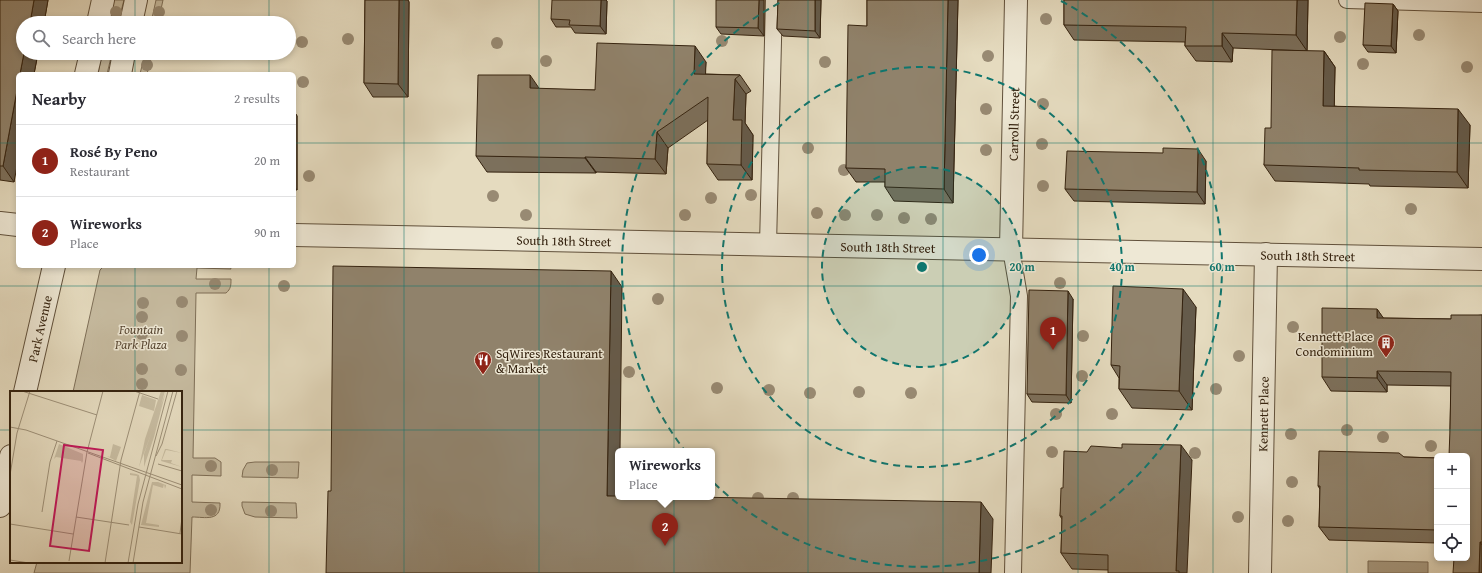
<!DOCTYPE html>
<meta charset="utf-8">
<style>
body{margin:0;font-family:"Gentium Book Plus",serif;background:#f2f2f3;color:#2b2b33}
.controls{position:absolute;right:12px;bottom:12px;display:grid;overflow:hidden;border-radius:6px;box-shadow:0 2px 6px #0003}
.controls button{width:36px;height:36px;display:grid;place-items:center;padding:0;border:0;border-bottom:1px solid #e1e1e2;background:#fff;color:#2b2b33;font:20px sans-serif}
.you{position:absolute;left:979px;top:255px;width:14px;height:14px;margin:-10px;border:3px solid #fff;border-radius:50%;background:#1a73e8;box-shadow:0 0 0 6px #1a73e833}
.badge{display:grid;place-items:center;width:26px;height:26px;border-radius:50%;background:#8f2418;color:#fff;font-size:13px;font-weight:700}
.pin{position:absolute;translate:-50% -33px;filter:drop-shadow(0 1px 2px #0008)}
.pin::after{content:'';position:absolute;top:21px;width:14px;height:12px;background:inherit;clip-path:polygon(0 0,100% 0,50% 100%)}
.popup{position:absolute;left:615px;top:448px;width:100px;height:52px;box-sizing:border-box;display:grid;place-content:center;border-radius:6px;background:#fff;filter:drop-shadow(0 1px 3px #0005);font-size:13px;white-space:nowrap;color:#7c7c81}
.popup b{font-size:15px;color:#2b2b33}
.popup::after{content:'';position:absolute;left:50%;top:100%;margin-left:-8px;border:8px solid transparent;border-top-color:#fff}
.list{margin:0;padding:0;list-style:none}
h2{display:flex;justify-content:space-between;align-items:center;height:52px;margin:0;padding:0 16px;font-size:17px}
h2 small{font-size:13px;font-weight:400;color:#7c7c81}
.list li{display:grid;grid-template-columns:26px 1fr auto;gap:12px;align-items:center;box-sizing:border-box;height:72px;padding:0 16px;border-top:1px solid #e1e1e2}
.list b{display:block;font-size:15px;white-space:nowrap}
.list p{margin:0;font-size:13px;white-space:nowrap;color:#7c7c81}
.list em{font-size:13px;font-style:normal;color:#7c7c81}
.icon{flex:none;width:22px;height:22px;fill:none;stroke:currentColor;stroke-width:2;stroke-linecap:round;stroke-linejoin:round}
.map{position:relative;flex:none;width:1482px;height:573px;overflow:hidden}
.search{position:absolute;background:#fff;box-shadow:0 2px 6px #0003;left:16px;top:16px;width:280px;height:44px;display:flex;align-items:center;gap:10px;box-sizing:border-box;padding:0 14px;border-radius:22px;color:#7c7c81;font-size:15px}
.panel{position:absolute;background:#fff;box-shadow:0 2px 6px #0003;left:16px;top:72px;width:280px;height:196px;border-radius:6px}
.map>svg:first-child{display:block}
.green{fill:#c7bca1;stroke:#7e6f58}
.water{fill:#a99c83;stroke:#7a6b55}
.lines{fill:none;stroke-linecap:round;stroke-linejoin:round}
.lane-casing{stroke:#60503b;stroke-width:18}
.street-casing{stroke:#60503b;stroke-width:24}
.lane{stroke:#eee8d5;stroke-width:16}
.street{stroke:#eee8d5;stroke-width:22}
.tree{fill:#988a73}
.wall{fill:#7c705c;stroke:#34220f}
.shaded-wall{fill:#655b4b;stroke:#34220f}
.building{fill:#90826b;stroke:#34220f}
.grid{fill:none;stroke:#0f766e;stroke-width:1;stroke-opacity:0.55}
.ring{fill:none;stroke:#0f766e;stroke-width:2;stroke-dasharray:7 5}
.labels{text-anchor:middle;stroke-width:3;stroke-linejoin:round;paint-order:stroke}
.street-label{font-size:13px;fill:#34220f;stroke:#eee8d5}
.park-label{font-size:13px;font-style:italic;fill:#594834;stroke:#eee8d5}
.poi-label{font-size:13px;fill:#34220f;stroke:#eee8d5;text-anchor:end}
.inset-road{fill:none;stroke:#9e9179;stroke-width:1}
.view{fill:#c2185b;fill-opacity:0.15;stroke:#c2185b;stroke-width:2}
.inset-edge{fill:none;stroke:#34220f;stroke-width:2}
.centre{fill:#0f766e;stroke:#eee8d5;stroke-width:2}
.ring-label{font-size:12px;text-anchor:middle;font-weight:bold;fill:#0f766e;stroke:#eee8d5;stroke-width:3;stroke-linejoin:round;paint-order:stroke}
</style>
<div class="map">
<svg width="1482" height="573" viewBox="0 0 1482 573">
<rect width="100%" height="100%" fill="#e5dbbf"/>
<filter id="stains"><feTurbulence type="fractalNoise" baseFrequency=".005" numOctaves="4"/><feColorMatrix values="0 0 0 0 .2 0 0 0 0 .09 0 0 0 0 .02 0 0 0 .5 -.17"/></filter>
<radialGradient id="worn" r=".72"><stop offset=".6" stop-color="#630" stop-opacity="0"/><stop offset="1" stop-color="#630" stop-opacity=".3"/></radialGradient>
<g class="green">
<polygon points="114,0 124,0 118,23 109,23"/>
<polygon points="156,0 163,0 158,23 151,23"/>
<polygon points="102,53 112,53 107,74 98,74"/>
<polygon points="145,53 152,53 147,74 140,74"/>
<path d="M104 266H230L231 269 197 268 196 279H231C231 285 231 289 226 293H196L193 458H215L221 462V476L192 475V502L220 503C221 522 205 517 192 517L190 573H34L37 562H181V392H73L98 279 100 270Z"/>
<polygon points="255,462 299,462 298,478 242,477 243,470 247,463"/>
<polygon points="242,502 296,503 297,518 255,517 245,514 242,506"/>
</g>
<polygon class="water" points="1368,561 1428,562 1428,573 1368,573"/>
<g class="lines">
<defs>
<g id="lane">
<polyline points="1347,0 1482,4"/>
<polyline points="768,245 774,0"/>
<polyline points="1011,249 1019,296 1013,573"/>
</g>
<g id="street">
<polyline points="98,23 103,0"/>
<polyline points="131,23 136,0"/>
<polyline points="86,74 91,53"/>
<polyline points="120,74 124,53"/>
<polyline points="0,223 18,225"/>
<path id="s1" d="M294 235 1482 259"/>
<path id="s2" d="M1011 249 1016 0"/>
<path id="s3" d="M25 392 54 266"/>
<polyline points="0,506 11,456"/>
<path id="s4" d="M1260 573 1266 254"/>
</g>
</defs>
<use href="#lane" class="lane-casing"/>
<use href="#street" class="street-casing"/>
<use href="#lane" class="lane"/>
<use href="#street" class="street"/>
</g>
<g class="tree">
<circle cx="116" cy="12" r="6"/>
<circle cx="159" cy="12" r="6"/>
<circle cx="1046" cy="19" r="6"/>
<circle cx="1419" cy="35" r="6"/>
<circle cx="1340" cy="37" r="6"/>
<circle cx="348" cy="39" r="6"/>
<circle cx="722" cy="41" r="6"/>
<circle cx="302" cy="42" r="6"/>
<circle cx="497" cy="43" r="6"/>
<circle cx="988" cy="56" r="6"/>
<circle cx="546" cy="61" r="6"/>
<circle cx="825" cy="62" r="6"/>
<circle cx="1363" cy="64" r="6"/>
<circle cx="147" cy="65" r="6"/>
<circle cx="1467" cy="67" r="6"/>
<circle cx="303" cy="82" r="6"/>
<circle cx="1043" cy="104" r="6"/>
<circle cx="986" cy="109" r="6"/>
<circle cx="1042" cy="144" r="6"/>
<circle cx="808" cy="148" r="6"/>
<circle cx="986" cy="150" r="6"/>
<circle cx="844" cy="170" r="6"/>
<circle cx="309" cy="176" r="6"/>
<circle cx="1043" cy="186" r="6"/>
<circle cx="751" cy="195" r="6"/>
<circle cx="493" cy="196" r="6"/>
<circle cx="711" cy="198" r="6"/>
<circle cx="1411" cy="209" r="6"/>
<circle cx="817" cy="213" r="6"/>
<circle cx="526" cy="215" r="6"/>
<circle cx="685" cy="215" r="6"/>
<circle cx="845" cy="215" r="6"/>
<circle cx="877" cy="215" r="6"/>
<circle cx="904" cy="218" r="6"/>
<circle cx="931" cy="219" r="6"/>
<circle cx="1060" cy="283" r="6"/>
<circle cx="215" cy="284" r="6"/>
<circle cx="284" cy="286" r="6"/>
<circle cx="658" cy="299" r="6"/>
<circle cx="182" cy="302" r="6"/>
<circle cx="143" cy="303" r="6"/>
<circle cx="142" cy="317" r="6"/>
<circle cx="1293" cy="327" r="6"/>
<circle cx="142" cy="334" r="6"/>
<circle cx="182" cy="336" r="6"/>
<circle cx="1083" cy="336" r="6"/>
<circle cx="1239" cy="356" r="6"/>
<circle cx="142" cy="369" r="6"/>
<circle cx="181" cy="370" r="6"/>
<circle cx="629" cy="372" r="6"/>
<circle cx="1082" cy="376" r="6"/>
<circle cx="142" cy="384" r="6"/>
<circle cx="717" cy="388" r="6"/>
<circle cx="1216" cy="389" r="6"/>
<circle cx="769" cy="390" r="6"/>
<circle cx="859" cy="392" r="6"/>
<circle cx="810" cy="393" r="6"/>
<circle cx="911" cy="393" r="6"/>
<circle cx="1056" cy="414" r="6"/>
<circle cx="1112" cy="414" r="6"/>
<circle cx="1347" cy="430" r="6"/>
<circle cx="1291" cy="434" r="6"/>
<circle cx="1383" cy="437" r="6"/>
<circle cx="1431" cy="446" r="6"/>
<circle cx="1052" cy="452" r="6"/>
<circle cx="1195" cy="453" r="6"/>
<circle cx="211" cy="466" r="6"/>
<circle cx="272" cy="470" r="6"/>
<circle cx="1292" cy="482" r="6"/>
<circle cx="758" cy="498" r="6"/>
<circle cx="793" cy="498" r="6"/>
<circle cx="211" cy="510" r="6"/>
<circle cx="271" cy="511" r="6"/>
<circle cx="1238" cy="517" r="6"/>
<circle cx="1288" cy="521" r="6"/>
</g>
<g class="wall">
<polygon points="0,0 48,0 44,23 23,23 23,53 38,53 34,74 18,74 14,182 0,180"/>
<polygon points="365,0 408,0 409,2 408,97 373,97 364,83"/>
<polygon points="764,0 764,36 721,34 716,27"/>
<polygon points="778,0 821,0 820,38 783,36 777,29"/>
<polygon points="867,0 958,0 953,203 894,201 885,187 885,182 856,182 846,168 867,26"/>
<polygon points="1064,0 1308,0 1307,51 1233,48 1232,62 1196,61 1185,46 1185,42 1074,40 1064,25"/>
<polygon points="607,1 606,34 575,33 571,27 556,27 551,19"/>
<polygon points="1393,4 1398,11 1396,53 1368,52 1363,45"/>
<polygon points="1324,51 1335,67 1334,106 1470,125 1468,188 1370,186 1369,184 1275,181 1264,165 1271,128"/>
<polygon points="706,62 705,74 740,75 751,91 746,94 745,123 753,135 752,180 718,180 707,164 708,120 668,148 666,174 596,172 596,173 487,172 476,156 539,89 595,90"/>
<polygon points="294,111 297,116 297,190 294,190"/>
<polygon points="1206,161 1205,204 1074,201 1065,189"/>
<polygon points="1073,299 1071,403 1032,402 1027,394"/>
<polygon points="1196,307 1192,410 1132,408 1119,389 1119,378 1111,365"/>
<polygon points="1377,309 1383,318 1451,319 1482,315 1482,573 1467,558 1450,429 1451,386 1387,385 1387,392 1331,391 1322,377"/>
<polygon points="1404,457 1437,458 1437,543 1329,540 1319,527 1320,489 1318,486"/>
<polygon points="1192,460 1108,570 1072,569 1061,553 1062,519 1060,516 1063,488"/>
</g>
<g class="shaded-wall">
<polygon points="34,0 48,0 44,23 30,23"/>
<polygon points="399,0 408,0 409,2 408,97 398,84"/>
<polygon points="601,0 606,0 607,1 606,34 600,26"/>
<polygon points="759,0 764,0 764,36 758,28"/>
<polygon points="815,0 821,0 820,38 815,31"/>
<polygon points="948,0 958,0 953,203 944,189"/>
<polygon points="1297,0 1308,0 1307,51 1296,35"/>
<polygon points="1393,4 1398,11 1396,53 1391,46"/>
<polygon points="1222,33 1233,48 1232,62 1222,46"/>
<polygon points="695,46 706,62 705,89 694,74"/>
<polygon points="1324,51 1335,67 1334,122 1323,106"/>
<polygon points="24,53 38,53 34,74 20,74"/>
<polygon points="530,75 541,91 530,88"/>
<polygon points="735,79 746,94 745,123 753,135 752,180 741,165 733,120"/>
<polygon points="18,85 18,161 14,182 3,166"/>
<polygon points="1458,109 1470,125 1468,188 1457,172"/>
<polygon points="294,111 297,116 297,190 294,186"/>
<polygon points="657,132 668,148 666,174 655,159"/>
<polygon points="1198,149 1206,161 1205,204 1197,192"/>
<polygon points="585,157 596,172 596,173 585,158"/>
<polygon points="611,271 622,287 620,451 618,451 618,497 607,496"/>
<polygon points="1183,289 1196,307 1192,410 1179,391"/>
<polygon points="1068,291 1073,299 1071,403 1066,395"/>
<polygon points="1377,309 1387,323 1377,318"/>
<polygon points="1377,371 1387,385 1387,392 1377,378"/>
<polygon points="1181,445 1192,460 1187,573 1177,573 1176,571"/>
<polygon points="981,502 993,519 991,573 979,573"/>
<polygon points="1480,542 1482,545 1482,573 1479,573"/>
</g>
<g class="building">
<polygon points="0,0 34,0 30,23 23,23 23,53 24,53 20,74 18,74 18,85 3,166 0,166"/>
<polygon points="365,0 399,0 398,84 364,83"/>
<polygon points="552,0 601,0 600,26 569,25 570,20 551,19"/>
<polygon points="716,0 759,0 758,28 716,27"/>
<polygon points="778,0 815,0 815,31 777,29"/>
<polygon points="867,0 948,0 944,189 885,187 885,169 846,168 848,25 867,26"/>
<polygon points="1064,0 1297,0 1296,35 1222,33 1222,46 1185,46 1186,27 1064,25"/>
<polygon points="1365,3 1393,4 1391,46 1363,45"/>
<polygon points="597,43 695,46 694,74 740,75 735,79 733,120 742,120 741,165 707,164 708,97 657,132 655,159 585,157 585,158 476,156 478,75 530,75 530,88 595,90"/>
<polygon points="1272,50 1324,51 1323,106 1458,109 1457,172 1359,170 1359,168 1264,165 1265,128 1271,128"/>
<polygon points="1163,148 1198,149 1197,192 1065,189 1067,151 1163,153"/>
<polygon points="333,266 611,271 607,496 618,496 618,497 691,497 981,502 979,573 326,573 328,491 331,491"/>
<polygon points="1113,286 1183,289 1179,391 1119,389 1120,366 1111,365"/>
<polygon points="1029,290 1068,291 1066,395 1027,394"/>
<polygon points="1322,308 1377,309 1377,318 1451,319 1451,315 1482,315 1482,542 1480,542 1479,573 1453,573 1454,558 1467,558 1467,456 1449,456 1450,429 1451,372 1377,371 1377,378 1322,377"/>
<polygon points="1122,444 1181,445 1176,571 1179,571 1179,573 1108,573 1108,555 1061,553 1062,516 1060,516 1061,488 1063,488 1064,451 1087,452 1091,446 1122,448"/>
<polygon points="1319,451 1399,453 1404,457 1437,458 1437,530 1319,527 1320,486 1318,486"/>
</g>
<path class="grid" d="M135 0V23M269 0V23M404 0V573M539 0V573M674 0V573M808 0V573M943 0V573M1078 0V573M1213 0V573M1347 0V573M135 53V74M269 53V74M0 143H18M294 143H1482M135 266V392M269 266V573M0 286H1482M0 430H11M181 430H1482M135 562V573"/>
<circle cx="922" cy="267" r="100" fill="#0f766e" fill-opacity=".12"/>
<g class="ring">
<circle cx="922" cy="267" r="100"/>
<circle cx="922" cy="267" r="200"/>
<path d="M1061 1A300 300 0 1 1 783 1"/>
</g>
<defs>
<symbol id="building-pin" viewBox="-11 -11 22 30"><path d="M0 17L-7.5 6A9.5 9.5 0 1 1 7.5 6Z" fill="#8f2418" stroke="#eee8d5"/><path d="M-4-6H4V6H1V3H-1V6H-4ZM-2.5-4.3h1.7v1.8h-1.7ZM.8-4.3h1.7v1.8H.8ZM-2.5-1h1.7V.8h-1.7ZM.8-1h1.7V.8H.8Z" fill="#fff"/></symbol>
<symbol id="restaurant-pin" viewBox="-11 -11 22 30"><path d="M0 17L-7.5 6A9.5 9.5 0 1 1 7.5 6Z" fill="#8f2418" stroke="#eee8d5"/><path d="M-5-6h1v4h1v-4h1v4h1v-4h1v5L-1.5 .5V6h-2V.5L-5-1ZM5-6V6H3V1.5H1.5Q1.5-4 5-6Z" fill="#fff"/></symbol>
</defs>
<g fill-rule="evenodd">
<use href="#building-pin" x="1376" y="333" width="20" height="27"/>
<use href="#restaurant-pin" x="473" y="350" width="20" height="27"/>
</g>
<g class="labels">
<g class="street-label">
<text dy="5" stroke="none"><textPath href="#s2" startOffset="125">Carroll Street</textPath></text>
<text dy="5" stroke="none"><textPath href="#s1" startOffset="270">South 18th Street</textPath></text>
<text dy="5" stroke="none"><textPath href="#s1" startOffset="594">South 18th Street</textPath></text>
<text dy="5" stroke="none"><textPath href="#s1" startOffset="1014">South 18th Street</textPath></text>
<text dy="5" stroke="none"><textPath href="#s3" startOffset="65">Park Avenue</textPath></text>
<text dy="5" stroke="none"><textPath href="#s4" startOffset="159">Kennett Place</textPath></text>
</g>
<g class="park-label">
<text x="141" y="334">Fountain<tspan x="141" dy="15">Park Plaza</tspan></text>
</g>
<g class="poi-label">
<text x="1373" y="341">Kennett Place<tspan x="1373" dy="15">Condominium</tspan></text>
<text x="496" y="358" text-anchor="start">SqWires Restaurant<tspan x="496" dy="15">&amp; Market</tspan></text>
</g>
</g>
<g transform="translate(10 391)">
<rect width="172" height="172" fill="#e5dbbf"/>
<path d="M151 0H155L150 18 129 76 135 48ZM156 0 144 46 134 76V63ZM132 4 146 9 144 20 129 15ZM49 53 73 63V72L72 70 71 72V70L46 66 44 68ZM103 53 111 56 106 70 97 65 100 66ZM155 58H157L172 62 156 59 152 69H162L161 72 172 76 151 70ZM115 79 129 84 130 89 122 134 120 131 127 85 120 84V82L126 83ZM142 91H148L156 94V95L155 98 154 93 153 97 143 94 136 132 149 134V136L131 134Z" fill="#c7bca1"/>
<path class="inset-road" d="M12 0 87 24M124 0 148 8M0 36 16 39 172 94M78 62 172 98M146 65 152 53 167 0M148 73 172 80M0 84 7 42 20 0M32 121 40 71 47 50M66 126 119 134M0 133 63 143M129 136 172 143M170 142 172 127M0 169 19 172M59 170 77 61 93 0M95 172 111 69 130 0M118 172 128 113 158 0M123 172 133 111 163 0"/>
<path class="view" d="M54 54 93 59 79 160 40 155Z"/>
<rect width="172" height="172" class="inset-edge"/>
</g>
<circle cx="922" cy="267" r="6" class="centre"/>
<g class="ring-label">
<text x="1022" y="271">20 m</text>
<text x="1122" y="271">40 m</text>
<text x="1222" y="271">60 m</text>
</g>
<rect width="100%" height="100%" filter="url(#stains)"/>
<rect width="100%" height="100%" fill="url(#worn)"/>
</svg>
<div class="controls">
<button>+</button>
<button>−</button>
<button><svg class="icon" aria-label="locate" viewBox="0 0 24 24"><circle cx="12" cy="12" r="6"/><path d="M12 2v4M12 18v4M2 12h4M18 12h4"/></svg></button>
</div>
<div class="you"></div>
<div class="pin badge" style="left:1053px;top:350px">1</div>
<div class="pin badge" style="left:665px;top:546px">2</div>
<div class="popup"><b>Wireworks</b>Place</div>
<div class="search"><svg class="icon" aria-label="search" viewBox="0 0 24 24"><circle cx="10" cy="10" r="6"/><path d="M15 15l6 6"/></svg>Search here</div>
<section class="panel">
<h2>Nearby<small>2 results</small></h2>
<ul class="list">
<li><span class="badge">1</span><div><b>Rosé By Peno</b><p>Restaurant</p></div><em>20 m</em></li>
<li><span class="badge">2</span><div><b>Wireworks</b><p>Place</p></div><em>90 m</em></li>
</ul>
</section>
</div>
